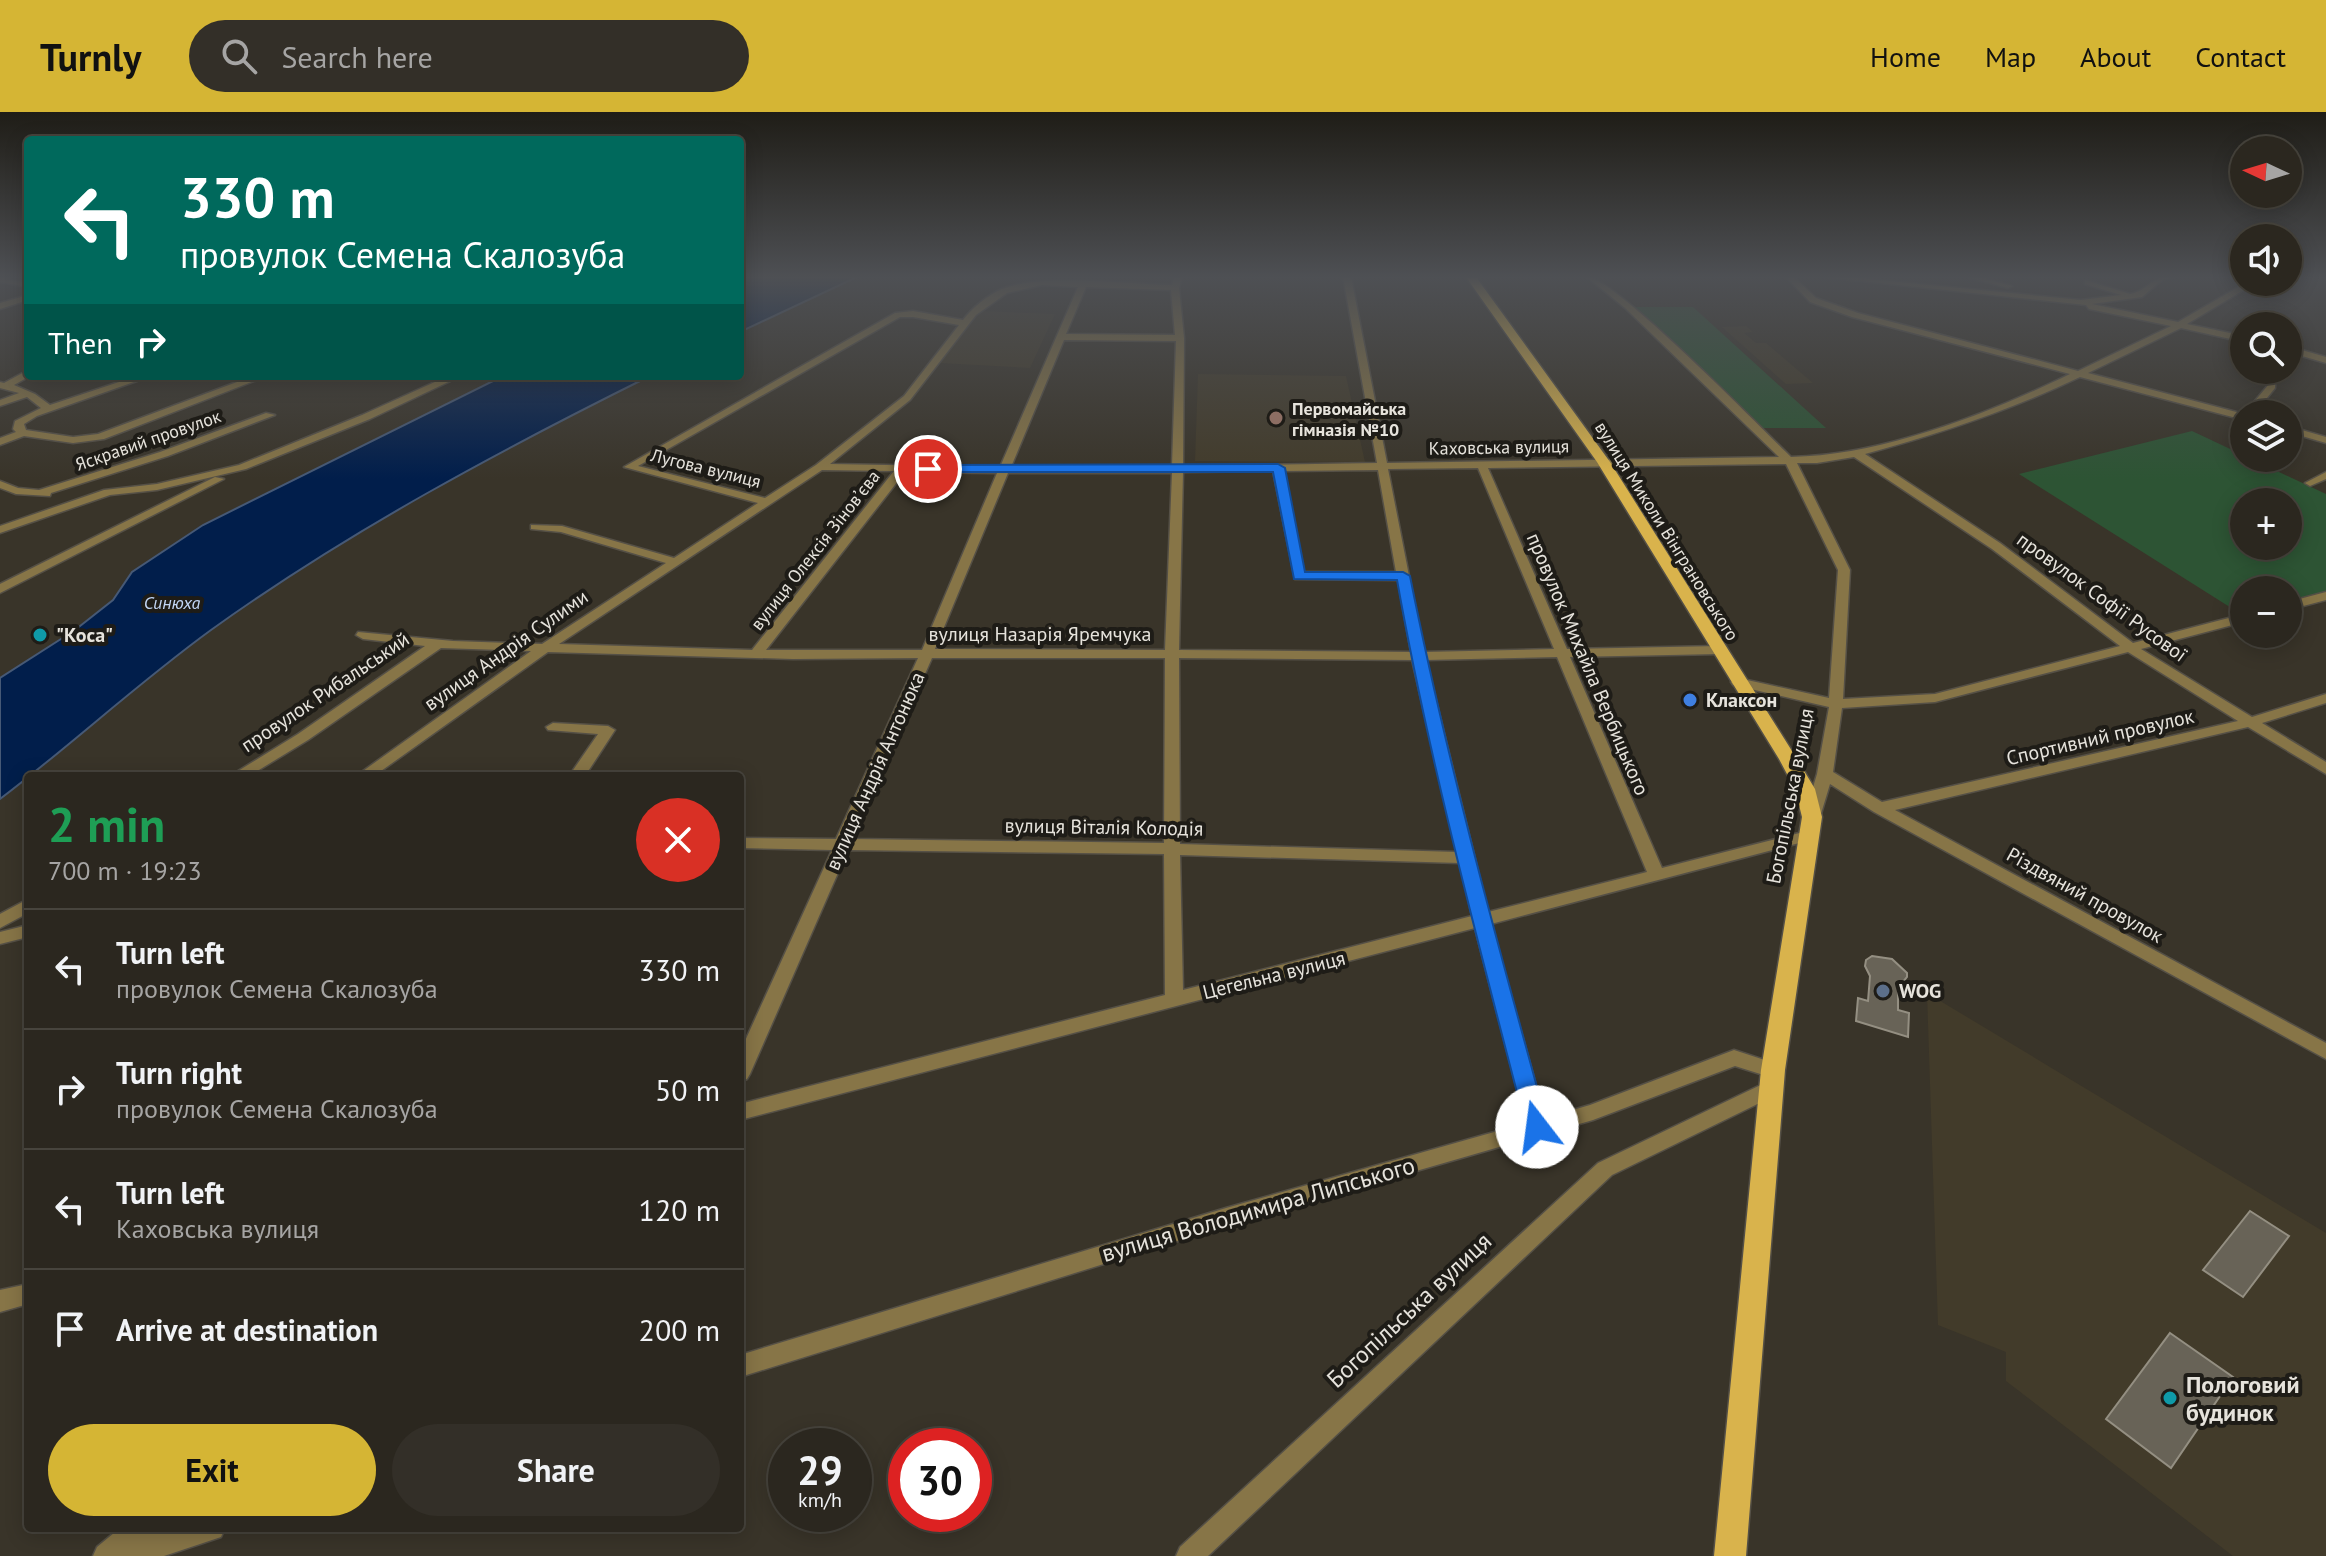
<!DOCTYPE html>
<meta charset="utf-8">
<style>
:root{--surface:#2b271f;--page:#332f28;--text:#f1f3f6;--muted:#a6a5a4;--line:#47443d;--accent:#d5b534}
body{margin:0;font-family:"PT Sans",sans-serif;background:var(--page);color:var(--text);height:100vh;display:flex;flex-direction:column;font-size:30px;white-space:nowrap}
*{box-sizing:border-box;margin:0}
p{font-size:26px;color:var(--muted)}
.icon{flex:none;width:44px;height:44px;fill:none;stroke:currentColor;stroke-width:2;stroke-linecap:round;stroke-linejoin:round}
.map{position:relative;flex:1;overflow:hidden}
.side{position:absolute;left:24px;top:660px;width:720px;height:760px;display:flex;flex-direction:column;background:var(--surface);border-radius:8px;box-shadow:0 4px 20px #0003,0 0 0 2px var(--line)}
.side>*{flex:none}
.guide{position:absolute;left:24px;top:24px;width:720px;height:244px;border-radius:8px;box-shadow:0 4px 20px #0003,0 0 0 2px var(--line);background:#00695c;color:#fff;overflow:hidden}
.needle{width:52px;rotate:274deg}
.fabs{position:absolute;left:2230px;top:24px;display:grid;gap:16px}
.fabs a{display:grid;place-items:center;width:72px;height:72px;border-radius:50%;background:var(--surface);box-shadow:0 4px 20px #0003,0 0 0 2px var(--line);font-size:40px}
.speed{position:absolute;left:768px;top:1316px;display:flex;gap:16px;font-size:40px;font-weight:700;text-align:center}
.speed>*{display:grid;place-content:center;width:104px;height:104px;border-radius:50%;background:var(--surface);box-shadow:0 4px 20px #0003,0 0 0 2px var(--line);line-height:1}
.speed small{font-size:20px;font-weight:400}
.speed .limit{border:12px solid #d22;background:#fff;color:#111}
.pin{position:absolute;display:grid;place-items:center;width:68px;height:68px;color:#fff;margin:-34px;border:4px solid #fff;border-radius:50%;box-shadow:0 2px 8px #0007}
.me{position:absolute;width:88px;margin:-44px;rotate:345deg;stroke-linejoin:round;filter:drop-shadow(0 0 6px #0008)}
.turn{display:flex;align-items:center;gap:28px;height:168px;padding:0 24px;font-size:36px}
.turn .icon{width:104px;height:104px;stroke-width:2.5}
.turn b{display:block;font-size:56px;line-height:68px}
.then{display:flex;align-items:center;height:76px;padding:0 24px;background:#0003;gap:16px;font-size:30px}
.round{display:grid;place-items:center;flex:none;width:84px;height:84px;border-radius:42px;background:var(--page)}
.summary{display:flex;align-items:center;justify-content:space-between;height:136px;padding:0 24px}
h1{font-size:48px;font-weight:600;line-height:60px;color:#1e9e55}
.action{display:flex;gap:16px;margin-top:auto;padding:16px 24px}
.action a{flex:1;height:92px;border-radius:48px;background:var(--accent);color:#111;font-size:32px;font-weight:600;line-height:92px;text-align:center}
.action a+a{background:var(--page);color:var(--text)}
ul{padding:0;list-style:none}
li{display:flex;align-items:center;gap:24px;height:120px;padding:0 24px;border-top:2px solid var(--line)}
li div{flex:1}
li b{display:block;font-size:30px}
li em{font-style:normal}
header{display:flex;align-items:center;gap:48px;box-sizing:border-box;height:112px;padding:0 40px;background:var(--accent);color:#111}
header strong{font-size:38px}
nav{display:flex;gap:44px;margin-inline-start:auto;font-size:28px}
.search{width:560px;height:72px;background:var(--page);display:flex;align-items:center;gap:20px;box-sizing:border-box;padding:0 28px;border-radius:44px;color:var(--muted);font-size:30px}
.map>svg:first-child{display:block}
</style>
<header>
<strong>Turnly</strong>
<div class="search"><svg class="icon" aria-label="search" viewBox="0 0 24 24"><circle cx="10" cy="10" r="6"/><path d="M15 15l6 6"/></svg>Search here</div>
<nav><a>Home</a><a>Map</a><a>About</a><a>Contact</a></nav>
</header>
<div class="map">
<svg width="2326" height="1444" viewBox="0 0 2326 1444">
<rect width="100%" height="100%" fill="#393429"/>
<!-- built -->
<path fill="#423b2a" d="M981,199L1055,202L1030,256L940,251Z
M1746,214L1753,220L1744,221L1756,231H1766L1813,271L1786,272L1722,215Z
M1198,262L1346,264L1365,350L1195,349Z
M1927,881L2326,1121V1444H2233L2006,1269V1240L1938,1213Z"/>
<!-- green -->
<path fill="#2d5434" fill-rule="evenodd" d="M1630,195H1693L1826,316H1757Z
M2192,319L2326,382V484L2288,494V478H2244V504L2019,362ZM2244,390H2288V434H2244Z"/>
<!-- water -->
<path fill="#011e4b" stroke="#465976" stroke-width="2" d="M740,165H857L740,220Z
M503,264H650C499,339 349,419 211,518C138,571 70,634 0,687V566L75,518L113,488L132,460L203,413Z"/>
<!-- building -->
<path fill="#686357" stroke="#948f82" stroke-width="2" d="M1872,844L1892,847L1907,861V865L1898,876V898L1909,901L1908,925L1856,909L1858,886L1868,889L1870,864L1865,854L1866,848Z
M2250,1099L2289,1124L2243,1185L2203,1158Z
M2170,1221L2233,1265L2171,1356L2106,1307Z"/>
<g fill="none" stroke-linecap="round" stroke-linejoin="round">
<!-- street casing -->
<g stroke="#555046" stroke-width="3">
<path id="street" d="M1174,165H1182L1179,176L1184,226L1183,354L1377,351L1343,165H1351L1387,351L1779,345L1625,196L1587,165C1614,165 1762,317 1791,345C1881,344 1990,301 2070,262L1852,205L1810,190L1786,165H1794L1816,186L1858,201L2078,259L2171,214L2089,197L2086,193L1824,165H1848L2081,188L2121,183L2085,172V168L2130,182C2150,178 2148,165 2174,165L2162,168L2142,185L2092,192L2178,210L2247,170H2257L2187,212L2244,224V230L2181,216L2088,261L2244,302L2269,272H2275V276L2254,302H2244V308L2080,265C2011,298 1939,322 1865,342L2000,431L2133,531L2244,502V510L2141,537L2252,605L2326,582V591L2262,611L2326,650V662L2248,615L1895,698L2326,931V947L1874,700L1830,672L1820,705L1812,710L1806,709L1804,705L1817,662L1829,595L1733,573L1731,570L1738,566L1829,586L1838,458L1786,352L1488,356L1567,537L1719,534L1726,538L1719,542L1570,545L1662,756L1807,719L1815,724L1807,729L1491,812L1545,1006L1590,993L1734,938L1780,953L1783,958L1780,963L1773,966L1735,954L1593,1008L1226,1114L740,1265V1243L1226,1096L1526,1011L1475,816L740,1008V992L1165,883L1164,742L848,738L750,962L747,967L740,970V940L832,738L740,736V726L836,727L918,546L793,547L548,540L374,664H356L531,539L441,536L308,628L249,664H230L298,622L425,534L363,527L356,523L358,520L453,529L542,532L666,451L561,420L531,417V413L562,414L674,446L758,391L624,355L895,201L913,199L963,208C972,196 988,183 1002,177C1042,161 1127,172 1172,173ZM1042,173L1078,175L1000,355L830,352L910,288L976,203L1007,181ZM1086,175L1171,178L1175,223L1066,222ZM900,205H913L959,213L904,284L816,353L765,386L638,354ZM1064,228L1176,229L1172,354L1011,355ZM1854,345L1992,437L2120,534L1935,582L1843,587L1850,458L1797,351H1817ZM1478,356L1554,537L1424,540L1388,357ZM822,358L894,359L752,538L559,532ZM1378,358L1396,460H1304L1284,359ZM1273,359L1295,467L1398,468L1411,540L1179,538L1183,360ZM905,360L997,361L922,538H766ZM1008,361H1172L1165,538L935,537ZM2128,540L2238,609L1882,690L1833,660L1842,596L1935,590ZM1557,545L1647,760L1488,800L1426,548ZM932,546H1165L1164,731L852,727ZM1179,546L1412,548L1457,740L1180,732ZM1180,743L1460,751L1472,804L1183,878Z
M1967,165H1979L2012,174L2008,176Z
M0,166L28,171V175L0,170Z
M28,183V188L0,197V191Z
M2288,234L2326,245V251L2288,240Z
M28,258L30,264L14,273L35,282L50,293L137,264H151L37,304L24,312L26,318L73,325L98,322L253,264H267L104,327L73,331L24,324L0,333V326L16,320L13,317L15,309L41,296L27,285L0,294V288L19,281L0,276V270L4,271Z
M448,264H461L370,307L246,357L157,378L110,383L0,421V414L104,378L157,372L239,353L362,303Z
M266,301L275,303L168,344L51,381L50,384L16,382L0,376V369L18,376L39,378L160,340Z
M2288,314L2326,325V331L2288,320Z
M2326,360V367L2310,374L2305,371Z
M215,365L224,367L0,481V472Z
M2326,480V488L2288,498V490Z
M553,611L608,614L615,618L585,664H569L598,622L548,618L546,615Z
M28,787V801L0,816V802Z
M28,813V825L0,832V820Z
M1771,968L1778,970L1781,976L1778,982L1612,1063L1208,1444H1176L1180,1435L1598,1051Z
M28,1172V1192L0,1200V1178Z
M120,1416H153L151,1422L170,1416H225L221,1425L164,1444H93L97,1435Z"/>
</g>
<!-- primary casing -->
<g stroke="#555046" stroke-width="3">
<path id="primary" d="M1466,165H1476L1610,350L1797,647L1815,677L1822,705L1785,958L1746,1444H1714L1761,958L1802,705L1795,677L1779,647L1597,350Z"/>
</g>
<!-- street -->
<use href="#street" fill="#877547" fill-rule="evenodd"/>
<!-- primary -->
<use href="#primary" fill="#d9b34c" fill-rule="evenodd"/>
</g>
<!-- sky -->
<linearGradient id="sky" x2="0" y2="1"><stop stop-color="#1f1d17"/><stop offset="0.45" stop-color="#4e5054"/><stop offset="1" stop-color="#4e5054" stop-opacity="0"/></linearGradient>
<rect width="2326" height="367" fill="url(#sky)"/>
<!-- route -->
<path fill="#1a73e8" stroke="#114b97" stroke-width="2" d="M1278,352L1285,356L1305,460H1403L1410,464C1447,650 1498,833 1548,1015L1545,1022L1537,1025L1529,1022L1526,1015C1479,834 1430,653 1397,468L1294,467L1273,360H928L922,357L928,353Z"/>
<!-- markers -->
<circle fill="#8d6e63" stroke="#1e1c17" stroke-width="3" cx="1276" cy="306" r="8"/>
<g fill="#0f9aa8" stroke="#1e1c17" stroke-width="3">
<circle cx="40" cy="523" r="8"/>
<circle cx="2170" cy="1286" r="8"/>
</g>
<circle fill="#3f7fe0" stroke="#1e1c17" stroke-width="3" cx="1690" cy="588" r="8"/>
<circle fill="#5c6f8a" stroke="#1e1c17" stroke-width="3" cx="1883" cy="879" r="8"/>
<g text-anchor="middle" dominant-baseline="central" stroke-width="8" stroke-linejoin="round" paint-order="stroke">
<!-- far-poi labels -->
<g font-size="18" font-weight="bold" fill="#e6e3dc" stroke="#1e1c17" text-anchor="start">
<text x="1292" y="296">Первомайська<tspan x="1292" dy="21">гімназія №10</tspan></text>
</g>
<!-- far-street labels -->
<g font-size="18" fill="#e6e3dc" stroke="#1e1c17">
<text transform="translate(148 328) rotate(-19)">Яскравий провулок</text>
<text transform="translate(1499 335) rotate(-1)">Каховська вулиця</text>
<text transform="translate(706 356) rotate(14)">Лугова вулиця</text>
<text transform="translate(1667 419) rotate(58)">вулиця Миколи Вінграновського</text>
<text transform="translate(815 438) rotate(-52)">вулиця Олексія Зіновʼєва</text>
</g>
<!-- far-water labels -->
<g font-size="18" font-style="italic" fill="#c2d6f5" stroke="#1e1c17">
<text x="172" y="490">Синюха</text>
</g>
<!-- street labels -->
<g font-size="20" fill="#e6e3dc" stroke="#1e1c17">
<text transform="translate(2102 485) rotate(36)">провулок Софії Русової</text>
<text x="1040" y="522">вулиця Назарія Яремчука</text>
<text transform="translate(506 538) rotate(-35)">вулиця Андрія Сулими</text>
<text transform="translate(1588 552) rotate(67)">провулок Михайла Вербицького</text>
<text transform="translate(325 580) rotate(-34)">провулок Рибальський</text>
<text transform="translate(2100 625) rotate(-13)">Спортивний провулок</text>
<text transform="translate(875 659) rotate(-66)">вулиця Андрія Антонюка</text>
<text transform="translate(1790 684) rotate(-79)">Богопільська вулиця</text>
<text transform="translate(1104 715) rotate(1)">вулиця Віталія Колодія</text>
<text transform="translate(2085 783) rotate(29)">Різдвяний провулок</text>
<text transform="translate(1274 863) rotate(-14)">Цегельна вулиця</text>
</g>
<!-- poi labels -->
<g font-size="20" font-weight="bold" fill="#e6e3dc" stroke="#1e1c17" text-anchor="start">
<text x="56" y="523">"Коса"</text>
<text x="1706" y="588">Клаксон</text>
<text x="1899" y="879">WOG</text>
</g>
<!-- near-street labels -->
<g font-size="24" fill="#e6e3dc" stroke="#1e1c17">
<text transform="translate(1258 1097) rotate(-16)">вулиця Володимира Липського</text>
<text transform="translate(1409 1198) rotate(-43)">Богопільська вулиця</text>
</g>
<!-- near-poi labels -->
<g font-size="24" font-weight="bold" fill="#e6e3dc" stroke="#1e1c17" text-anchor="start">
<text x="2186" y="1272">Пологовий<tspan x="2186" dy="28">будинок</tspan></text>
</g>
</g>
</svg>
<div class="fabs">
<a><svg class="needle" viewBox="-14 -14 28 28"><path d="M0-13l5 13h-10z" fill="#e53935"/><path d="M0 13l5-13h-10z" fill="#a6a5a4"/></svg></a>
<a><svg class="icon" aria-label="sound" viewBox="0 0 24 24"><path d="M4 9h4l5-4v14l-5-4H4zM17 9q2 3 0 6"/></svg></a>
<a><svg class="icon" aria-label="search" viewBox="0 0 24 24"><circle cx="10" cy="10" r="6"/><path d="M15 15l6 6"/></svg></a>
<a><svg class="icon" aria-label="layers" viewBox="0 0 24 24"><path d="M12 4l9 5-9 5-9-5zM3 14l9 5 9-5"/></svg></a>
<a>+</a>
<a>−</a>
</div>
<div class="speed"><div>29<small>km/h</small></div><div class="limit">30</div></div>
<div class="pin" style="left:928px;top:357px;background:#d93025"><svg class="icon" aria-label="arrive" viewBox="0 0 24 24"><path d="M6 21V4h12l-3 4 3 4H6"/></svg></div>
<svg class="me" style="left:1537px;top:1015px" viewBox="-20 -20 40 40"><circle r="19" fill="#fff"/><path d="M0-13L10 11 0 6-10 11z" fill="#1a73e8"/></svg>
<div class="guide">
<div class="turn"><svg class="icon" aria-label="left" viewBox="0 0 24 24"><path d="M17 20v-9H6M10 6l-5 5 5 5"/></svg><div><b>330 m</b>провулок Семена Скалозуба</div></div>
<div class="then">Then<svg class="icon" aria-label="right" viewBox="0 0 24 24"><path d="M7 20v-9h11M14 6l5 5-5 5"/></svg></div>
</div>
<section class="side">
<div class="summary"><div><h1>2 min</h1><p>700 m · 19:23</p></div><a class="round" style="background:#d93025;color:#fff"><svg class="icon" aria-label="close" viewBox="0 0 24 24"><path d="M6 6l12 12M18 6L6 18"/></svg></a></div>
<ul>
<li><svg class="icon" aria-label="left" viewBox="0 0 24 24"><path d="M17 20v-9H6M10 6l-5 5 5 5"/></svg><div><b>Turn left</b><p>провулок Семена Скалозуба</p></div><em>330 m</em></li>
<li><svg class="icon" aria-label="right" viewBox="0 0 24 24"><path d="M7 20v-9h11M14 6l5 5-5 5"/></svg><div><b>Turn right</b><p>провулок Семена Скалозуба</p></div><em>50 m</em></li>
<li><svg class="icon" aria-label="left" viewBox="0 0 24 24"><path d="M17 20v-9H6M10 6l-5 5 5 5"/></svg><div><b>Turn left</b><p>Каховська вулиця</p></div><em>120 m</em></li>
<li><svg class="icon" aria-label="arrive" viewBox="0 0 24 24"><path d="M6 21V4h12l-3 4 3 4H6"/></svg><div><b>Arrive at destination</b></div><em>200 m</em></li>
</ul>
<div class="action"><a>Exit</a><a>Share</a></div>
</section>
</div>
